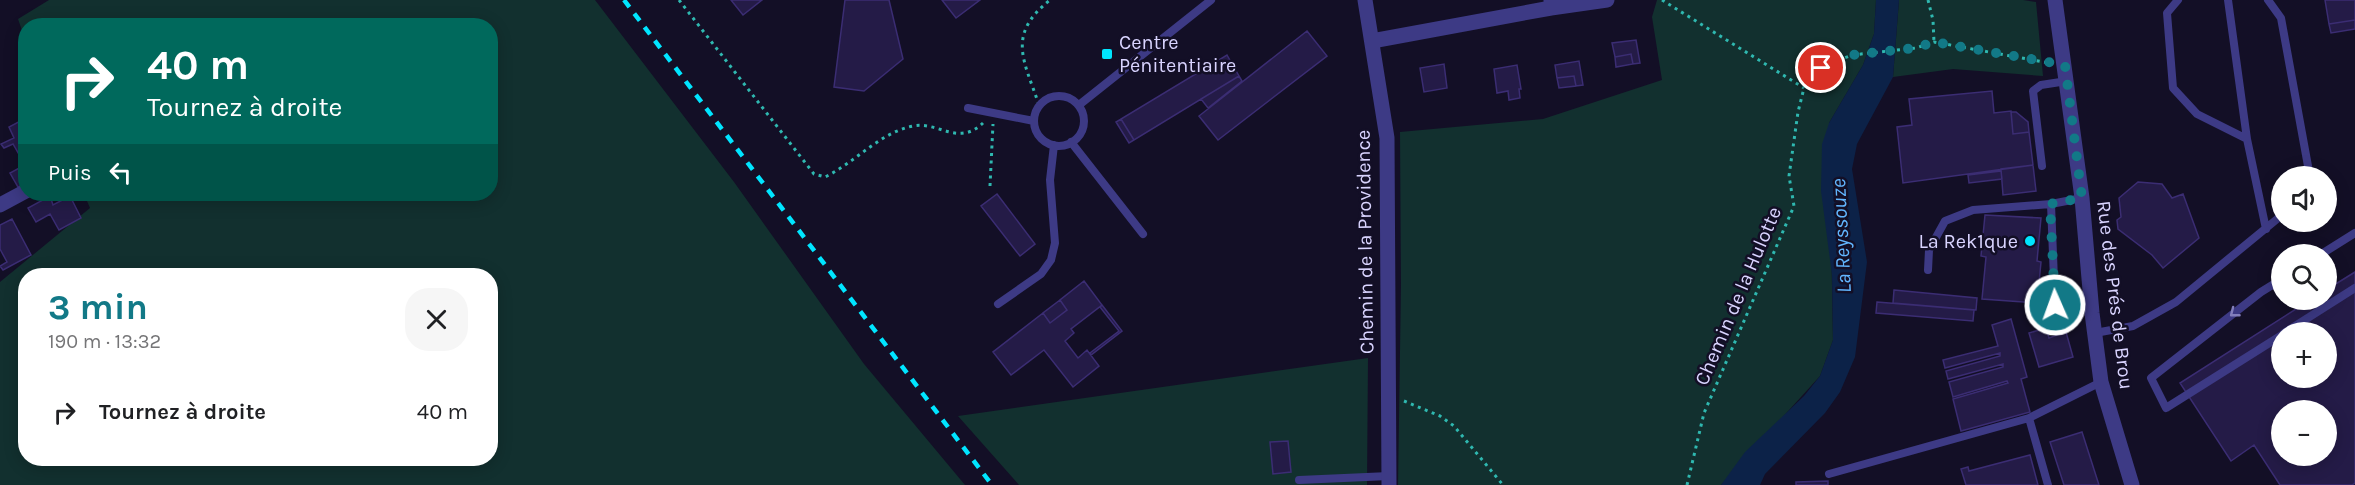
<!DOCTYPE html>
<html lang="fr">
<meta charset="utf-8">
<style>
:root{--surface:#fff;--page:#f6f6f6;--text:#202124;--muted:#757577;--accent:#127987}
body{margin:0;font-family:Karla,sans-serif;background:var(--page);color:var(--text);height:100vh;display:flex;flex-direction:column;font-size:22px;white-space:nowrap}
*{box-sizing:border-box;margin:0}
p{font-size:20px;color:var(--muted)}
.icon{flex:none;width:33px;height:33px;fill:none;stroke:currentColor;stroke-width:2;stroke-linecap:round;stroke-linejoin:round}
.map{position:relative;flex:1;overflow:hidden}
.drawer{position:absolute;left:18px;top:268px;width:480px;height:198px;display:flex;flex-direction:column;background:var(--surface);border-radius:24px;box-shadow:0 3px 15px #0003}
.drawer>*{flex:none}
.top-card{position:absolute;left:18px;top:18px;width:480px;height:183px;border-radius:24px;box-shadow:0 3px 15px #0003;background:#00695c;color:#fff;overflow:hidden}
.controls{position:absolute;left:2271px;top:166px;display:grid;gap:12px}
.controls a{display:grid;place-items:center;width:66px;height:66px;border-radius:50%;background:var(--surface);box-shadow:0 3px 15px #0003;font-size:30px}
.pin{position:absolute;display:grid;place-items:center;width:51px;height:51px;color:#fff;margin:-26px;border:3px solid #fff;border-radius:50%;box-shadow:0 2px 6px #0007}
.me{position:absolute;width:66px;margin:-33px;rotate:358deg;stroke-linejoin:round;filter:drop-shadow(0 0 4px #0008)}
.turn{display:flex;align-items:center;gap:21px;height:126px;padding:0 30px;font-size:27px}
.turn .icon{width:78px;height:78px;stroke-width:2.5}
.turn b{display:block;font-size:42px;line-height:51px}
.then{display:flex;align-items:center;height:57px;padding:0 30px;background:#0003;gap:12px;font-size:22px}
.round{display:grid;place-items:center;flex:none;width:63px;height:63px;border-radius:24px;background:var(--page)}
.head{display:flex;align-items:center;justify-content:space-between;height:102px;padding:0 30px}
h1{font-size:36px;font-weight:700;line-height:45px;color:var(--accent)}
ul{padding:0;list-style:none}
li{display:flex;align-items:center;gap:18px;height:84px;padding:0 30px}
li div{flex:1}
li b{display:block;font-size:22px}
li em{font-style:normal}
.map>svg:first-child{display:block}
</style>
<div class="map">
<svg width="2355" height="485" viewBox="0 0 2355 485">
<rect width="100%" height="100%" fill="#130f26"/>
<!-- green -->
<path fill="#12302f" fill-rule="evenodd" d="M49,0H595L734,182L864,364L965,485H0V282L90,208L84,194H490V26H26L25,39L18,19ZM26,276H490V459H26Z
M1657,0H1876L1874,34L1863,65L1829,123L1833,340L1820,376L1721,485H1398L1401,285L1400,132L1543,119L1662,80L1652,17Z
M1899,0H2023L2036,2L2043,76L1953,69L1893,77Z
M1368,358L1367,485H1019L958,416Z"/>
<!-- water -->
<path fill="#0c2248" d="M1876,0H1899L1893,77L1857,144L1852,169L1867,262L1855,357L1840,392L1825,413L1765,474L1760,485H1721L1745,452L1804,396L1820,376L1833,340L1832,275L1821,191L1822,144L1829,123L1863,65L1874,34Z"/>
<!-- building -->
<path fill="#241b47" stroke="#3b2d73" stroke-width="1.5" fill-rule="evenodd" d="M731,0H762L743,15Z
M845,0H889L903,59L864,91L834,87Z
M942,0H980L956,18Z
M2325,0H2355V20L2329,24Z
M2355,20V29L2331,33L2329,24Z
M1307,31L1327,56L1218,140L1199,116Z
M1636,40L1640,63L1633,64L1631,54L1615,57L1612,43Z
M1631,54L1633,64L1616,67L1615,57Z
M1227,55L1239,76L1134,140L1121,119Z
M1579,61L1583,85L1576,86L1574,76L1557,78L1555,65Z
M1444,64L1447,88L1424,92L1420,68Z
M1517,65L1521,89H1519L1520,98L1509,100L1508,91L1497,93L1494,69Z
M1239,76L1242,81L1208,108L1201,99Z
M1574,76L1576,86L1559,88L1557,78Z
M1992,91L1994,113L2011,111L2013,134L2029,132L2033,165L1903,183L1897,127L1912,125L1909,99Z
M2011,112H2016L2028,122L2029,132L2013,134Z
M26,118V184L18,187L10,173L25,165L13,144L4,148L1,144L14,138L9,127Z
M1121,119L1134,140L1129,143L1116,122Z
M2033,165L2036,191L2003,195L2001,169Z
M2001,171L2002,179L1969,183L1968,175Z
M2138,182L2162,184L2172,198L2183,194L2199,238L2163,268L2152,255L2118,229L2117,220L2121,217L2119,198Z
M997,194L1035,244L1020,256L981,206Z
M50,196L53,205L70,196L81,218L59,230L50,214L36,222L28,208Z
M1985,215L2041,218L2037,261L2041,262L2037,303L1982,299L1986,257L1981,256Z
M12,219L31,255L3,270L0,266L7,262L0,249V225Z
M2355,272V483L2352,485H2280L2254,445L2231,461L2180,383L2310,300H2326V290ZM2282,333H2326V378H2282ZM2282,411H2326V456H2282Z
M1084,281L1102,305L1071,329L1074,333L1065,341L1078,358L1087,350L1099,366L1073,387L1044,350L1011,375L993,352L1043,313L1050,323L1067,310L1060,300Z
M1894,290L1977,298L1976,310L1893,303Z
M1060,300L1067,310L1050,323L1043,313Z
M1877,302L1974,310L1973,321L1876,313Z
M1102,305L1122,331L1091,355L1090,353L1119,331L1100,307Z
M2011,319L2027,377L2021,379L2030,412L1961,431L1953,399L2008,383L2007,381L1953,397L1949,382L2003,367V364L1948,379L1946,371L2000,356V353L1945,368L1943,360L1998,346L1992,325Z
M2046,328L2049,338L2066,332L2073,357L2039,367L2029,333Z
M2082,432L2099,485H2064L2050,442Z
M1288,441L1291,472L1273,474L1270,442Z
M2030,455L2038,485H1966L1961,469L1968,467L1969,471Z
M1828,481V485H1796V482Z"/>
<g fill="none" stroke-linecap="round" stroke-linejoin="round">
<!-- path -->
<path stroke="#2fb8b0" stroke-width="3" stroke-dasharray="3 4.5" stroke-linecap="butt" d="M679,0L814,174L825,177C856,162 879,133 913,126C938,121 958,147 983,123
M1662,0L1804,88
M1928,0L1933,20L1934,42
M1039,105C1024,60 1006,35 1050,0
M990,186L993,124
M1404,401L1440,416L1454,426L1503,485
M1687,485L1704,413L1794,206L1789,176L1798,112L1804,88L1821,67L1852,55L1916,48L1934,42L2049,63"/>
<!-- lane -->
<path stroke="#3d3a85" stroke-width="8" d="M2178,0L2167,13L2173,88L2197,114L2247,139L2266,229
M2228,0L2247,139
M2268,0L2281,18L2310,177
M1034 121a25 25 0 1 1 50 0a25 25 0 1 1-50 0Z
M1079,105L1211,0
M968,108L1034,121
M1071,142L1143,234
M2042,166L2033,91L2041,85L2067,81
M2320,255L2355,233
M1928,270L1929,250L1945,221L1973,210L2051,204
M2282,279L2261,292L2151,378L2166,408L2282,335
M998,304L1041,274L1051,260L1055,243L1050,180L1054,145
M2055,305L2051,204L2082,198
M2095,333L2133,326L2176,302L2282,215
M2284,333L2355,288
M1829,474L2029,418
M1299,480L1389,476
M2048,485L2029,418L2101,382"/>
<!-- street -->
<path stroke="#3d3a85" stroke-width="15" d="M1365,0L1387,138L1389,485
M2055,0L2082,198L2092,313L2101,382L2132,485
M1551,8L1607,0
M1372,41L1551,8V0
M0,205L26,191"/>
<!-- rail -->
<path stroke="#00e5ff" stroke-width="4.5" stroke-dasharray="9 8" stroke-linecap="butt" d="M624,0L992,485"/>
</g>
<!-- one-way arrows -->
<defs><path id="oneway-chevron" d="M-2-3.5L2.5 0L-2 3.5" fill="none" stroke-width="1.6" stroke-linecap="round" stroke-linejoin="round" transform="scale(1.5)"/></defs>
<use stroke="#837fbc" href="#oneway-chevron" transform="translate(2234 313) rotate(142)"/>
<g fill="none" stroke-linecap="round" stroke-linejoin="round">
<!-- route -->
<path stroke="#127987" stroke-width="10" stroke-dasharray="0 18" d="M1821,68L1852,55L1916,48L1934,42L2065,65L2082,198L2050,204L2055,305"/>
</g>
<!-- markers -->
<g fill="#00e5ff" stroke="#130f26" stroke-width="2">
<rect x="1101" y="48" width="12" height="12" rx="3"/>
<circle cx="2030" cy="241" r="6"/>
</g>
<g text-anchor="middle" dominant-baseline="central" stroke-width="5" stroke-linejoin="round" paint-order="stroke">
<!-- poi labels -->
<g font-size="20" fill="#d9d4ff" stroke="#130f26" text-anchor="start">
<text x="1119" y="42">Centre<tspan x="1119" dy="23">Pénitentiaire</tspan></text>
<text x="2018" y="241" text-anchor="end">La Rek1que</text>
</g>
<!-- street labels -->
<g font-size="20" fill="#d9d4ff" stroke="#130f26">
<text transform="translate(1365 242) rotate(-91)">Chemin de la Providence</text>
<text transform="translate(2115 295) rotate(83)">Rue des Prés de Brou</text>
<text transform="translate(1738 296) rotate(-67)">Chemin de la Hulotte</text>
</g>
<!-- water labels -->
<g font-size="21" font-style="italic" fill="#62b6ff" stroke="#130f26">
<text transform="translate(1841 236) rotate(-93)">La Reyssouze</text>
</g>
</g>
</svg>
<div class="controls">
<a><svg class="icon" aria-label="sound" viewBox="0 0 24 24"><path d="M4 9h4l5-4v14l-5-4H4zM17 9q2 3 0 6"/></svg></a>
<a><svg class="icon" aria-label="search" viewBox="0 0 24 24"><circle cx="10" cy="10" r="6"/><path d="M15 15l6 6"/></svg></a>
<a>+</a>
<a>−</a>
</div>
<div class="pin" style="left:1821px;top:68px;background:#d93025"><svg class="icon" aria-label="arrive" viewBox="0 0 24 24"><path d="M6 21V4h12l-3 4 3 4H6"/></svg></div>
<svg class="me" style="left:2055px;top:305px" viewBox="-20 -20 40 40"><circle r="17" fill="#127987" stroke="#fff" stroke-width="3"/><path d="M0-11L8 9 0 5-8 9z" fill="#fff"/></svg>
<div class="top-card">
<div class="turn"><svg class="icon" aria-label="right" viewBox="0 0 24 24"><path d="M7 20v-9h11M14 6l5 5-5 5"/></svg><div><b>40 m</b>Tournez à droite</div></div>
<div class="then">Puis<svg class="icon" aria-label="left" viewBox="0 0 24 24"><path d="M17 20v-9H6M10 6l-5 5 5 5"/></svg></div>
</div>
<section class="drawer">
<div class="head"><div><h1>3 min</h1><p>190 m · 13:32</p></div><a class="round"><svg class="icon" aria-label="close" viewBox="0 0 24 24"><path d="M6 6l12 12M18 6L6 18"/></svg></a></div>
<ul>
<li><svg class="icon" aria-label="right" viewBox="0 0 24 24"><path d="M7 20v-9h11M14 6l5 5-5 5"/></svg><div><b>Tournez à droite</b></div><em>40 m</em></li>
</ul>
</section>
</div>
